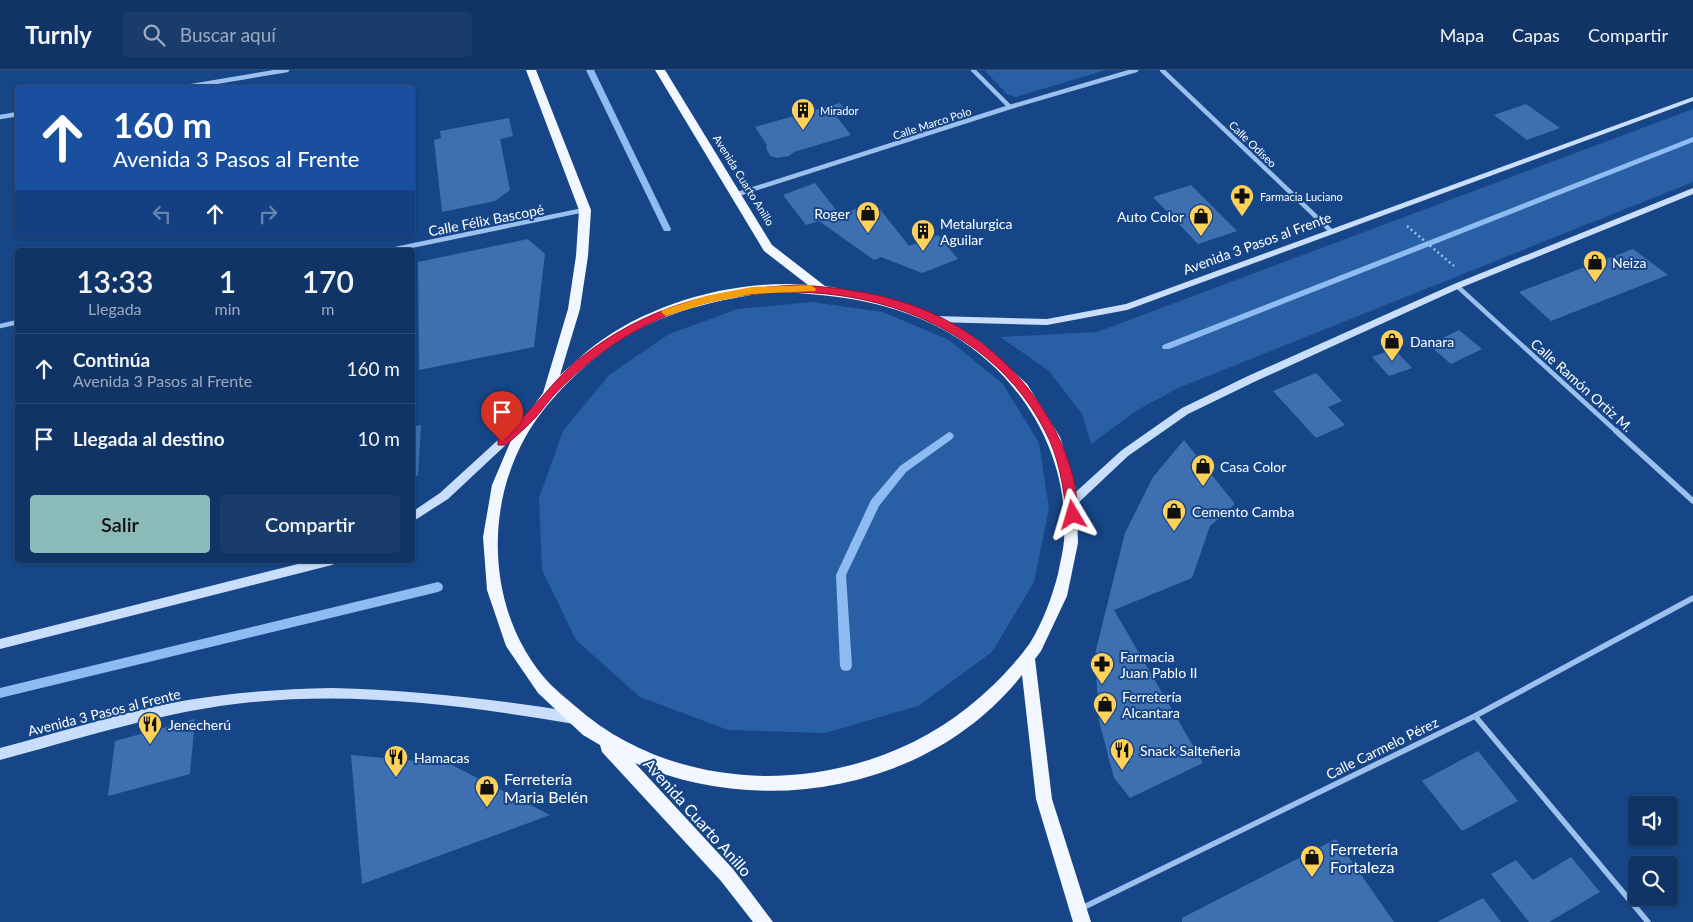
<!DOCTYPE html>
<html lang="es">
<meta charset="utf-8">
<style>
:root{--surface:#103465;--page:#193c6b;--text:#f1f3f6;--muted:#9caabf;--line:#304f79;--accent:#8bbbb9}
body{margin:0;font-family:Lato,sans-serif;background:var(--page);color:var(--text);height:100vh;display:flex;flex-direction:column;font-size:19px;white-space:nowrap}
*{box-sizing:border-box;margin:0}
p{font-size:16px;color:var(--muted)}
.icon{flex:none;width:28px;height:28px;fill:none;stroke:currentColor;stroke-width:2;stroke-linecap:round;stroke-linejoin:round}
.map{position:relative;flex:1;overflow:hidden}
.panel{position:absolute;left:15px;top:178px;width:400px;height:315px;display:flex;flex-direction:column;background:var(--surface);border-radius:5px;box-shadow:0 1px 4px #0004,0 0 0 1px var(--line)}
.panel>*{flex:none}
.top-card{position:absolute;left:15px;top:15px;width:400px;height:152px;border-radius:5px;box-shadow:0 1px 4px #0004,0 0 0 1px var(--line);background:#1a4fa0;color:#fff;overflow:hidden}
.fabs{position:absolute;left:1628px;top:726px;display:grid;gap:10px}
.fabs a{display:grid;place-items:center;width:50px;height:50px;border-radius:5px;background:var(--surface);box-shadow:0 1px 4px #0004,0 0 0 1px var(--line);font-size:25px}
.pin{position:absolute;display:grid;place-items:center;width:42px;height:42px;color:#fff;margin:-51px -21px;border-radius:50% 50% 50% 0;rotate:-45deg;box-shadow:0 0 5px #0007}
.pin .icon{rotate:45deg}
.me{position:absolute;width:55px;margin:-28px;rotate:353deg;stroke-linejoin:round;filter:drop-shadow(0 0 4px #0008)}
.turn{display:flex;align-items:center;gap:18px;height:105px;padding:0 15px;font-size:22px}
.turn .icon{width:65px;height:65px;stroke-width:2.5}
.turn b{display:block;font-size:35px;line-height:42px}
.lanes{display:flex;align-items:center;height:48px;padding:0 15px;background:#0003;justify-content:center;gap:25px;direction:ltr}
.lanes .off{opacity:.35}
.eta{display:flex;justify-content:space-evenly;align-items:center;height:85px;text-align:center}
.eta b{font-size:30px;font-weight:600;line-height:35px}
.primary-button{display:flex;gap:10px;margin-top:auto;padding:10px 15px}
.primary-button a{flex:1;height:58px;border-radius:5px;background:var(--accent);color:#111;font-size:20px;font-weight:600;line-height:58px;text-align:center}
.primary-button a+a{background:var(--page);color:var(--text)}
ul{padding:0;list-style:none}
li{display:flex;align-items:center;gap:15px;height:70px;padding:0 15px;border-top:1px solid var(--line)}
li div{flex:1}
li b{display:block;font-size:19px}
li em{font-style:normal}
header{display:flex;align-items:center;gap:30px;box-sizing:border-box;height:70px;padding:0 25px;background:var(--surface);border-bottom:1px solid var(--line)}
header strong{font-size:24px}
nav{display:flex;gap:28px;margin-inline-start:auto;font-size:18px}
.search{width:350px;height:45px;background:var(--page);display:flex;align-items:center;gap:12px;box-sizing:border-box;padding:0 18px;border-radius:5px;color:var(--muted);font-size:19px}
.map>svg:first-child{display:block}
</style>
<header>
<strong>Turnly</strong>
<div class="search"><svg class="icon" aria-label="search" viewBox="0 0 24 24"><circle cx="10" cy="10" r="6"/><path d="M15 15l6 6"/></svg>Buscar aquí</div>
<nav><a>Mapa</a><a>Capas</a><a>Compartir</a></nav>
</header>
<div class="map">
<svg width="1693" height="852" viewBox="0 0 1693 852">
<rect width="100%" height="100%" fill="#164687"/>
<!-- green -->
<path fill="#285fa5" d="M984,0H1106L1016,27L1007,24Z
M1693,39V112L1178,318L1136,341L1091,374L1082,344L1049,301L1000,267L1097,262Z
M811,232L883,242L949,270L1003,314L1039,373L1049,438L1034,512L992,582L918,636L825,663L728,660L640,627L576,570L542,500L539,428L563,361L609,305L669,264L738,239Z"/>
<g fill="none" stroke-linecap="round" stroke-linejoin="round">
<!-- stream -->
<path fill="#8ebbf1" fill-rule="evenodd" d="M586,0H594L671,159L670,161H664L663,159Z
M1693,67V72L1169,279H1163L1162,277L1163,275Z
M949,362L952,363L954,366L952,369L906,402L879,436L846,505L852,596L850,600L846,601L842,600L840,596L836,505L871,430L900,396Z
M438,512L442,514L443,517L442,520L438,522L0,628V618Z"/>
</g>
<!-- building -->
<path fill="#3e70b1" d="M840,33L847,43L836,46L851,65L794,82L789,86L777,88L770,86L766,78L767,75L755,57Z
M1526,34L1560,58L1527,70L1494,45Z
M509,48L513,66L500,69L510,120L495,131L442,142L434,70L441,68L440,61Z
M815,113L839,144L875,133L909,176L938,165L958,189L922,203L881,187L874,190L819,151L806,155L783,125Z
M1191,115L1237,161L1198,174L1153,127Z
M528,169L545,184L534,277L419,300L418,192Z
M1633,179L1668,205L1551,251L1519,222Z
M1459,260L1482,279L1451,294L1429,275Z
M1394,279L1412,298L1389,306L1372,287Z
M1316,303L1342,331L1328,337L1345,355L1316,368L1273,321Z
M421,355L418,405L412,408V357Z
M1184,370L1235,434L1210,456L1192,508L1114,540L1203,693L1130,728L1114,708L1099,651L1095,584L1125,463L1153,407Z
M195,649L190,704L108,726L115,671Z
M1478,681L1518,731L1462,761L1422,711Z
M351,685L450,694L550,745L362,814Z
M1336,769L1394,852H1182V848Z
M1571,787L1600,822L1549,852H1529L1491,804L1516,790L1533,810Z
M1483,828L1501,852H1437Z"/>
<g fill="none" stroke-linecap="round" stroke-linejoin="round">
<!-- path -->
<path stroke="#9cc0ee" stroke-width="2.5" stroke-dasharray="2 3" stroke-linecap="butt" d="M1407,156L1454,196"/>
<!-- minor-far1 -->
<path stroke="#9cc0ee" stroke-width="4.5" d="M973,0L1010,37
M1162,0L1331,161
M180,18L287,0
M0,47L18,44
M735,125L1010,37L1136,0
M391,180L584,140
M1457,216L1617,362
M0,256L18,252"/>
<!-- minor -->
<path stroke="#9cc0ee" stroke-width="5.5" d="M1616,361L1693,431
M1475,646L1648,852
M1080,839L1475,646L1693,528"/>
<!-- secondary -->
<path fill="#c9defa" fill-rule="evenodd" d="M1693,27V31L1127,240L1047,255L934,252L930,249L934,246L1047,249L1126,234Z
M1693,118V124L1460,218L1254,312L1188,344L1128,386L1076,435H1068L1067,432L1068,429L1122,380L1182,338L1248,306L1454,214Z
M525,347L530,351L528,354L448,429L412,452V442L440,423L522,348Z
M314,490H337L336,493L332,495L0,579V569Z
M332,618C414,620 493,629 574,642L578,644L580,648L578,652L574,654C462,635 349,620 235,634C155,644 78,669 0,690V678C62,662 124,641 188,630C236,622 283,619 332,618Z"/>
<!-- trunk -->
<path fill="#f1f6ff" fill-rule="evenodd" d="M526,0H536L591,140L588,186L580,239L560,305C572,295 583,284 595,275C652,232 737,209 808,215L764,181L655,0H665L772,175L825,216L881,226L910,235L958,257L981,272L1027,314L1060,367L1076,419L1078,473L1067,526L1041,581L1035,589L1052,729L1091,852H1073L1036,729L1022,605C932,719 765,750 635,693L733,799L773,852H753L721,811L602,682L600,675L583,665L538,623L506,576L487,520L483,467L492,415L515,361L543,323L568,239L576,186L579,140ZM775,222C836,224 897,232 951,264C1023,307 1070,386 1064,471C1063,482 1060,493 1058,504C1052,527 1043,552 1030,573C1012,598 991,619 967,638C910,683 838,706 766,706C696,705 628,683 575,636C567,629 558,622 550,614C489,549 482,443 526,366C545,333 574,304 604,281C653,244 715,229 775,222Z"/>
</g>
<!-- route -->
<path fill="#e11d48" stroke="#92132f" d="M798,215C832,217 866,221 899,231C982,255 1051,324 1073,407C1076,419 1077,432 1079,445L1077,448H1069L1067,445C1063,416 1059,387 1045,361C977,227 796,193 666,246C623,264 584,293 553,326C547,333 542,340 536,347C527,357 516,366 506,375H498V369C508,361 517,352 526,344C544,326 559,305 579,289C646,236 715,219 798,215Z"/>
<!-- slow -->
<path fill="#f59e0b" d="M811,215L816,219L815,221L752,224L707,233L666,246L661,242L663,240L706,226L752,217Z"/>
<!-- icons -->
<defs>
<g id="building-pin" transform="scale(1.25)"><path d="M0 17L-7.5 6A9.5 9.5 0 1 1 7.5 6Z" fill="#ffd159" stroke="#164687"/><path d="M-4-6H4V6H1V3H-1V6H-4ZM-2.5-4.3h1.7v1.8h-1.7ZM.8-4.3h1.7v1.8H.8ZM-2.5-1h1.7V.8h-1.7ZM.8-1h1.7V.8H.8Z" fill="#111"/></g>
<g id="pharmacy-pin" transform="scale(1.25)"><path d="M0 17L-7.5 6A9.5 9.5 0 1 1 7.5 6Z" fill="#ffd159" stroke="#164687"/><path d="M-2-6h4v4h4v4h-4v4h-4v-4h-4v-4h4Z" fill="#111"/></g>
<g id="shop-pin" transform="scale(1.25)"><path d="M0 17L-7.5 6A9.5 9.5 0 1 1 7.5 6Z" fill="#ffd159" stroke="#164687"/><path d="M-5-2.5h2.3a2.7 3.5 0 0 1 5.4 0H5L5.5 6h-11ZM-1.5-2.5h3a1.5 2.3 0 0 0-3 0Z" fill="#111"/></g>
<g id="restaurant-pin" transform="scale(1.25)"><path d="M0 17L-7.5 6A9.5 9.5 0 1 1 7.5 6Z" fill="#ffd159" stroke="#164687"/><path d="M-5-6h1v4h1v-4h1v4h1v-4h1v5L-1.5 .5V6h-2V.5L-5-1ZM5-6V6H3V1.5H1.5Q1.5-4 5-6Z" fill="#111"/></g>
</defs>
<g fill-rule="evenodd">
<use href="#building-pin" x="803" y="40"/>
<use href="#pharmacy-pin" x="1242" y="126"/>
<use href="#shop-pin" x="868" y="143"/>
<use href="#shop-pin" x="1201" y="146"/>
<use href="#building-pin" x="923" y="161"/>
<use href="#shop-pin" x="1595" y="192"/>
<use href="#shop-pin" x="1392" y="271"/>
<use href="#shop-pin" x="1203" y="396"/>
<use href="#shop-pin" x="1174" y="441"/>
<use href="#pharmacy-pin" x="1102" y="594"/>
<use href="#shop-pin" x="1105" y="634"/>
<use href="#restaurant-pin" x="150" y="654"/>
<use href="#restaurant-pin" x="1122" y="680"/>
<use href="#restaurant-pin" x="396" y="687"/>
<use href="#shop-pin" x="487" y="717"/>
<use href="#shop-pin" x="1312" y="787"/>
</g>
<g text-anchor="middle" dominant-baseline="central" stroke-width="4" stroke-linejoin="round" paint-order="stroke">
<!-- far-poi labels -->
<g font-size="11" fill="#fff" stroke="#164687" text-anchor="start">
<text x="820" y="40">Mirador</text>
<text x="1260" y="126">Farmacia Luciano</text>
</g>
<!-- far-street labels -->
<g font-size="11" fill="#fff" stroke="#164687">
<text transform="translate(932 53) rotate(-18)">Calle Marco Polo</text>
<text transform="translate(1253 74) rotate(44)">Calle Odiseo</text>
<text transform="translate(744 110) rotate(58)">Avenida Cuarto Anillo</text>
</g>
<!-- poi labels -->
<g font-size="14" fill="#fff" stroke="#164687" text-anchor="start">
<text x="850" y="143" text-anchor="end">Roger</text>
<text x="1184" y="146" text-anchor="end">Auto Color</text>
<text x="940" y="153">Metalurgica<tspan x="940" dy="16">Aguilar</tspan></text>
<text x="1612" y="192">Neiza</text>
<text x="1410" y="271">Danara</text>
<text x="1220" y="396">Casa Color</text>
<text x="1192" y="441">Cemento Camba</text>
<text x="1120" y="586">Farmacia<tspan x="1120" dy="16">Juan Pablo II</tspan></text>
<text x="1122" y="626">Ferretería<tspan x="1122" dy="16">Alcantara</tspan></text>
<text x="168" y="654">Jenecherú</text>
<text x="1140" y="680">Snack Salteñeria</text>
<text x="414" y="687">Hamacas</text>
</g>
<!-- street labels -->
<g font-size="14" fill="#fff" stroke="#164687">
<text transform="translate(486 150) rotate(-11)">Calle Félix Bascopé</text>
<text transform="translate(1257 173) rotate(-20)">Avenida 3 Pasos al Frente</text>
<text transform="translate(1582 315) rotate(42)">Calle Ramón Ortiz M.</text>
<text transform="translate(104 642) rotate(-14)">Avenida 3 Pasos al Frente</text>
<text transform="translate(1382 678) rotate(-26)">Calle Carmelo Pérez</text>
</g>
<!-- near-poi labels -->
<g font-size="16" fill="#fff" stroke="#164687" text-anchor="start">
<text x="504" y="708">Ferretería<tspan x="504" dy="18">Maria Belén</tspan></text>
<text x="1330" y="778">Ferretería<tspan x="1330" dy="18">Fortaleza</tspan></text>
</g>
<!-- near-street labels -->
<g font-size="16" fill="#fff" stroke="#164687">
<text transform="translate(698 747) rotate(48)">Avenida Cuarto Anillo</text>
</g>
</g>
</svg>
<div class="fabs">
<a><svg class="icon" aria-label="sound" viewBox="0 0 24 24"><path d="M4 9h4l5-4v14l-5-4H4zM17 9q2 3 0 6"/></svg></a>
<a><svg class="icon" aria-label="search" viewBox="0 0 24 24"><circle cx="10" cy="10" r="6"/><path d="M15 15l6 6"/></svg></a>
</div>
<div class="pin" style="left:502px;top:372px;background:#d93025"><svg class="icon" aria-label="arrive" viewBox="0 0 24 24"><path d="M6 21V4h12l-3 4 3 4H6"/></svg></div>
<svg class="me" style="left:1073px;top:445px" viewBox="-20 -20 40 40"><path d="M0-17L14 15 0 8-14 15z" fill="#e11d48" stroke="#fff" stroke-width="4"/></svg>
<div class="top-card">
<div class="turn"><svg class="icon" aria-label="ahead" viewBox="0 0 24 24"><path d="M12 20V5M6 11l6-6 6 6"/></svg><div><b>160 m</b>Avenida 3 Pasos al Frente</div></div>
<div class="lanes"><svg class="icon off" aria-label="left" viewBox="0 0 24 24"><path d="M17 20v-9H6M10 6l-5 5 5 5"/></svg><svg class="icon" aria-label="ahead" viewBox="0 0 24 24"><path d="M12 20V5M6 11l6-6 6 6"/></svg><svg class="icon off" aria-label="right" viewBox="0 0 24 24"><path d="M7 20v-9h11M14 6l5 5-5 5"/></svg></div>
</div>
<section class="panel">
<div class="eta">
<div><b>13:33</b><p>Llegada</p></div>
<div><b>1</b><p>min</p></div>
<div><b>170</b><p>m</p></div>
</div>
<ul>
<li><svg class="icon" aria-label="ahead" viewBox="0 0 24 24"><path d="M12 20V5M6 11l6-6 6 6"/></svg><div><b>Continúa</b><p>Avenida 3 Pasos al Frente</p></div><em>160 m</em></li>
<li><svg class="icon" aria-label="arrive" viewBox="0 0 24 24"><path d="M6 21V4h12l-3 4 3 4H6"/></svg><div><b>Llegada al destino</b></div><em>10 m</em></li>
</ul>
<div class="primary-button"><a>Salir</a><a>Compartir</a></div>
</section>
</div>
